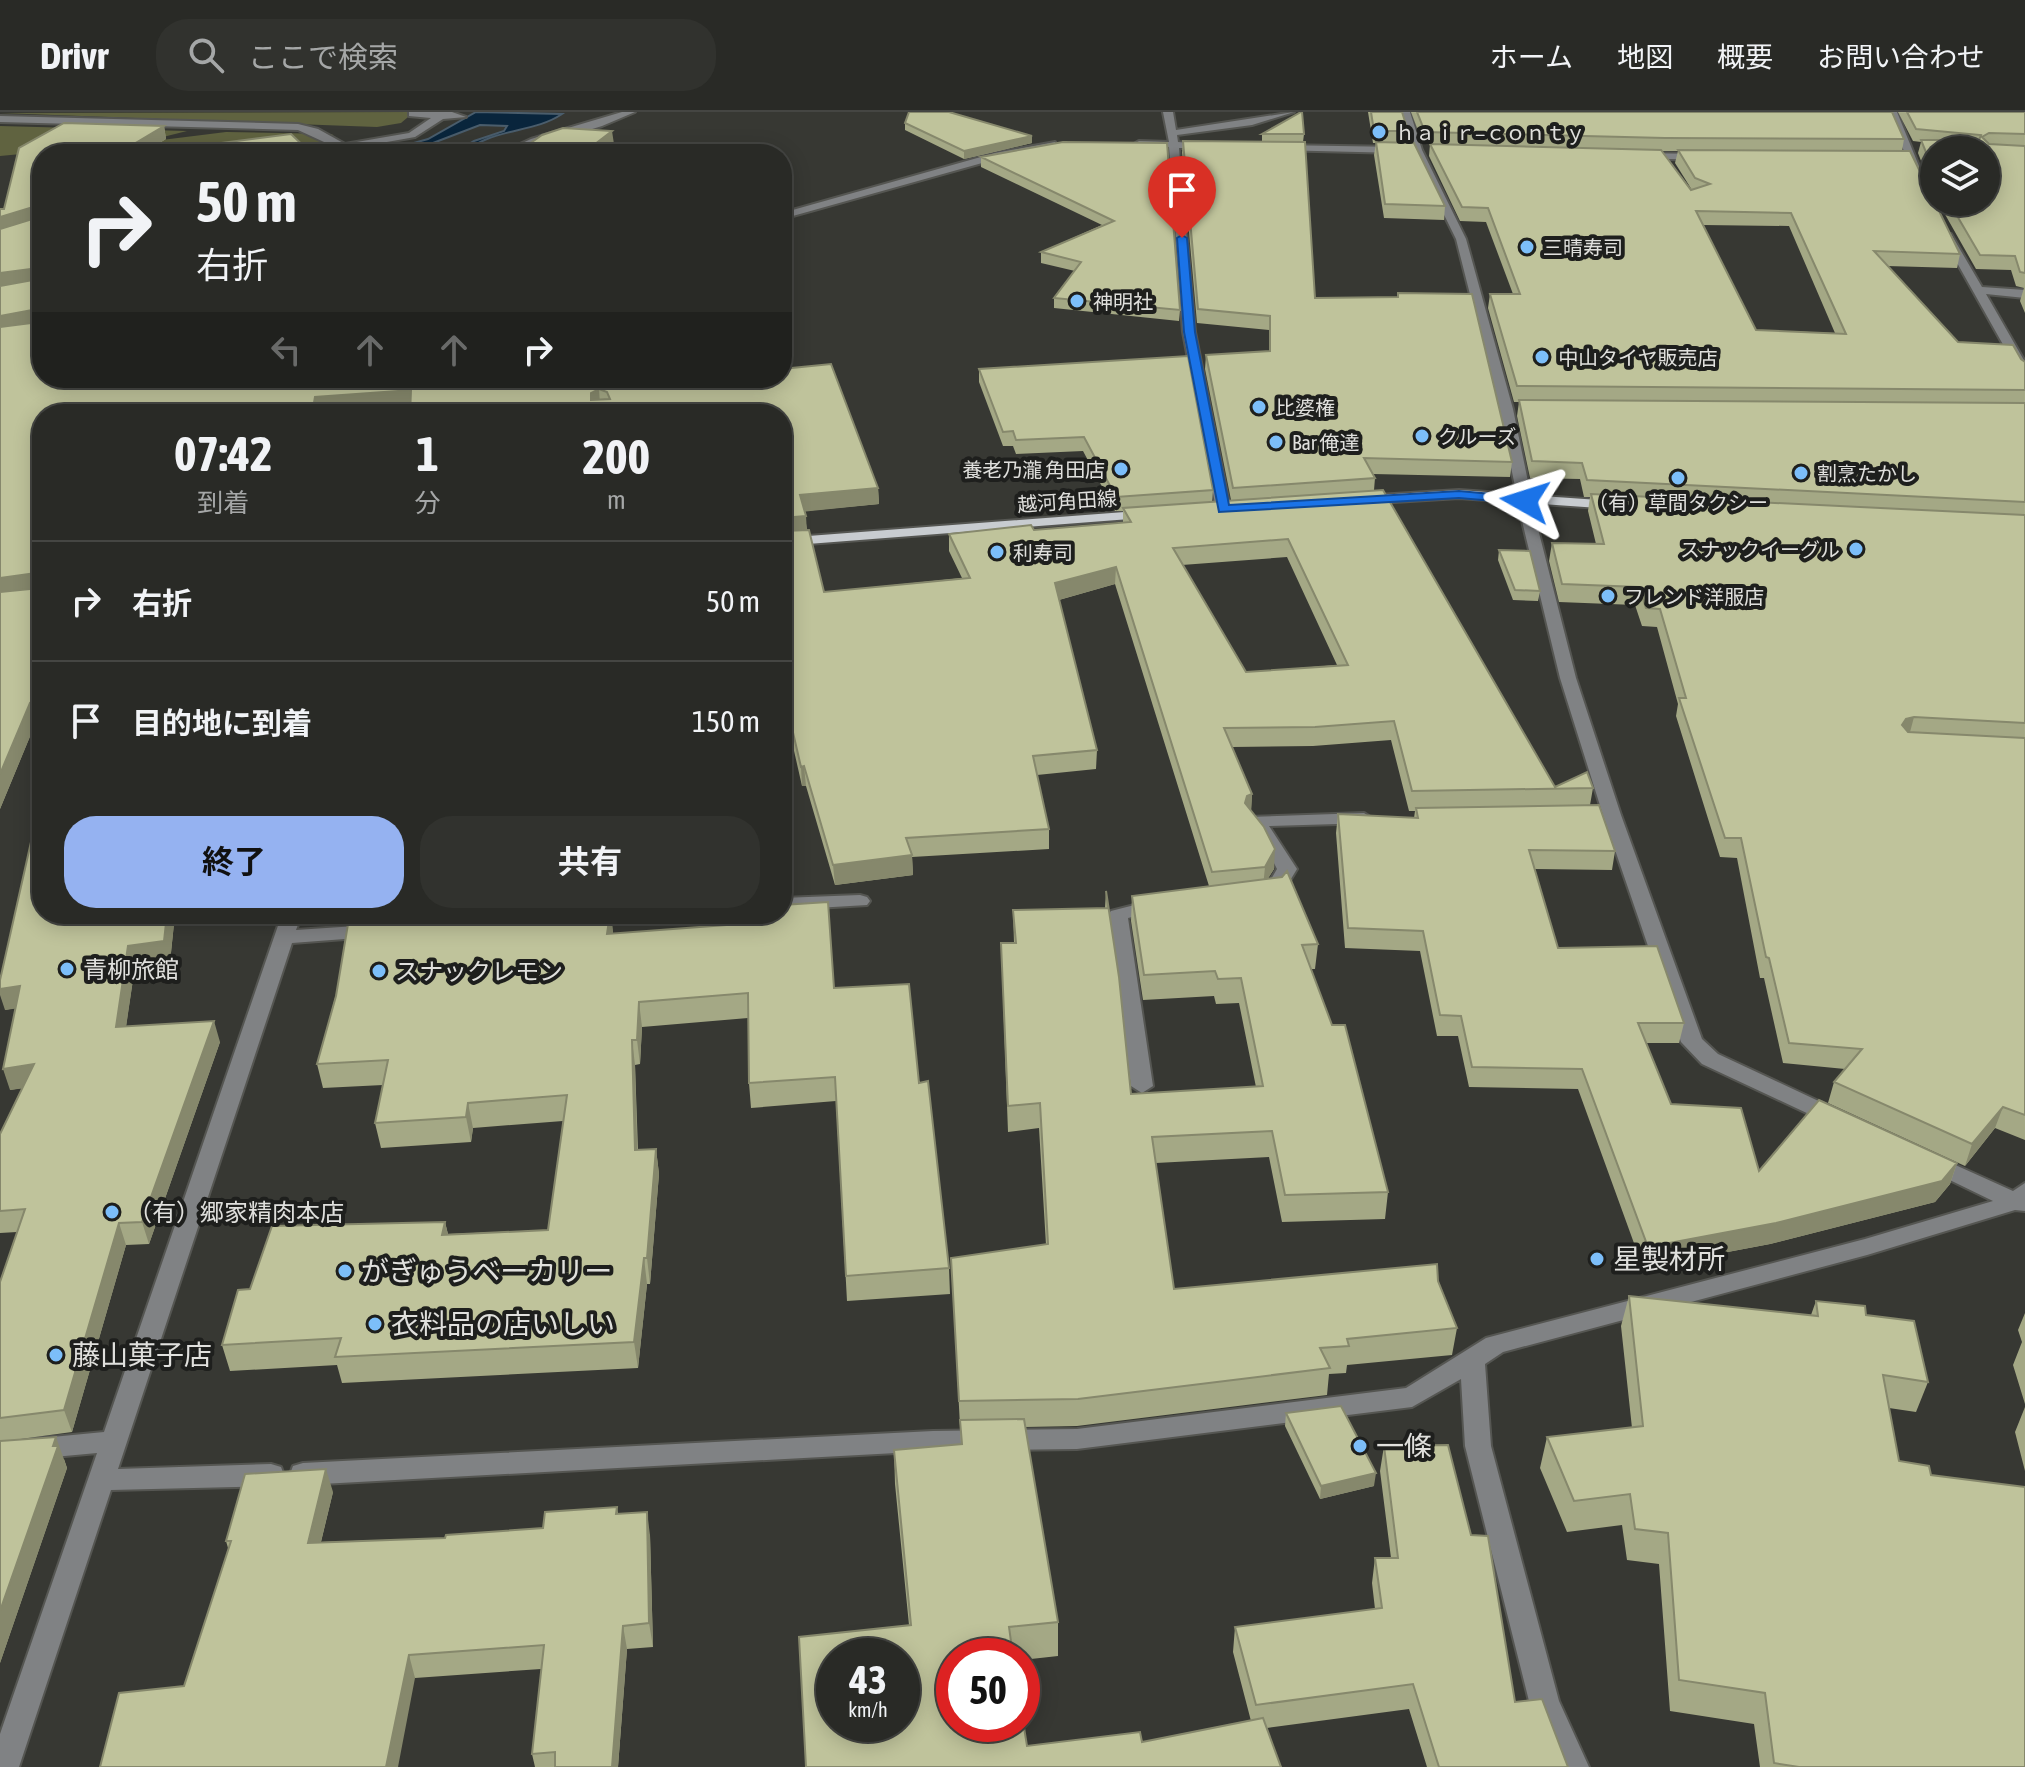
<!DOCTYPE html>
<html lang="ja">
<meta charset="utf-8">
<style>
:root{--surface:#292a26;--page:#31322e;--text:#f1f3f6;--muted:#a5a7a7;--line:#454643;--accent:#95b2f1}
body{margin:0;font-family:"Asap Condensed","Noto Sans JP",sans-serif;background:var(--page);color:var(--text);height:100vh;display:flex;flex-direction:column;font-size:30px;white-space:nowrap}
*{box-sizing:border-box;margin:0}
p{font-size:26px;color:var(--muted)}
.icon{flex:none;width:44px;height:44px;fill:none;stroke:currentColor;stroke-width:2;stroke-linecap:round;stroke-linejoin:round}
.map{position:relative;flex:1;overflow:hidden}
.drawer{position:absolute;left:32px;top:292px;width:760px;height:520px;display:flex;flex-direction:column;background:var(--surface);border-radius:32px;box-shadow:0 4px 20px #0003,0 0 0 2px var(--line)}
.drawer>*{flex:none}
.top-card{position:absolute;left:32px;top:32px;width:760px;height:244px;border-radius:32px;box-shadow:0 4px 20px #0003,0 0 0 2px var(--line);background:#292a26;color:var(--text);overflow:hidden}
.buttons{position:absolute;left:1920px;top:24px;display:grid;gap:16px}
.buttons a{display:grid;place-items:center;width:80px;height:80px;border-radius:50%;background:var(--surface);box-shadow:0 4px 20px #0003,0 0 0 2px var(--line);font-size:40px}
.speed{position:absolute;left:816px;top:1526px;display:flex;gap:16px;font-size:40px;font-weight:700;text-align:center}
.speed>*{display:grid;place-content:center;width:104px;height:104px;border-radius:50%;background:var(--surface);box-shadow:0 4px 20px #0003,0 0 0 2px var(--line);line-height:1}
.speed small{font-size:20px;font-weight:400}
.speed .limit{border:12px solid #d22;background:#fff;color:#111}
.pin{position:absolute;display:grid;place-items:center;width:68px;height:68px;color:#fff;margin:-82px -34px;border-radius:50% 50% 50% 0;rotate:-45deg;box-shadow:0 0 8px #0007}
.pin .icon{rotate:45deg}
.me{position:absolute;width:88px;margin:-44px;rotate:276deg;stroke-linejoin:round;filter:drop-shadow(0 0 6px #0008)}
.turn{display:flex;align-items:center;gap:28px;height:168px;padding:0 32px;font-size:36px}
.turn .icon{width:104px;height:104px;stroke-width:2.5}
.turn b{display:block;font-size:56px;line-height:68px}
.lanes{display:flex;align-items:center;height:76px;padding:0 32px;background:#0003;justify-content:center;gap:40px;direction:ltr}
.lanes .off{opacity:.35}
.eta{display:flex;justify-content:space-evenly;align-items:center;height:136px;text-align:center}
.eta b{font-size:48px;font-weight:700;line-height:56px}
.button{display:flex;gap:16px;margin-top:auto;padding:16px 32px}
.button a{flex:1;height:92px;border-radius:32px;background:var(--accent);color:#111;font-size:32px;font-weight:700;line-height:92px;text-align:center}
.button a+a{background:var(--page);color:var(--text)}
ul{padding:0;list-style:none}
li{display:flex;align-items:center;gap:24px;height:120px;padding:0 32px;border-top:2px solid var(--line)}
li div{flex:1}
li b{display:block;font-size:30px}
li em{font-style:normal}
header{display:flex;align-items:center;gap:48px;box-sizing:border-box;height:112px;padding:0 40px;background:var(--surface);border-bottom:2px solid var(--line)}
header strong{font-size:38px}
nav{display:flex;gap:44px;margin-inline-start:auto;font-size:28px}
.search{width:560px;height:72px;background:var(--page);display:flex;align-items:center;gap:20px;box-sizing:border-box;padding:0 28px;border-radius:32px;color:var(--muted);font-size:30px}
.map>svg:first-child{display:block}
</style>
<header>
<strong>Drivr</strong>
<div class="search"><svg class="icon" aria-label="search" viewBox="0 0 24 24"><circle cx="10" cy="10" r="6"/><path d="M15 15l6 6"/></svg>ここで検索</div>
<nav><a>ホーム</a><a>地図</a><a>概要</a><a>お問い合わせ</a></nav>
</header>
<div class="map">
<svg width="2025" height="1655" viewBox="0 0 2025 1655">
<rect width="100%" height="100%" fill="#373833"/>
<!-- green -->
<path fill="#606340" d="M414,0L401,11L377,15L0,1Z
M0,14L187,19L139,31L0,44Z
M226,20L332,22L338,29L303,36L49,42Z"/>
<!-- water -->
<path fill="#09253c" stroke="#4a5d6c" stroke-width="2" d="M476,0L562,2C540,17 511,17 487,27C473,32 467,42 452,42L474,29L504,19L507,14L480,13L420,36L416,39L419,42L396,40L399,35L428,27Z"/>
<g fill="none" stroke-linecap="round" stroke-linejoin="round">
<!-- minor casing -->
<g stroke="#555652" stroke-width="4">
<path id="minor" d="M409,0H452L466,5L443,7L415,25L353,36L365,42L348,41L298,18L0,10V4L298,12L318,17L345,32L409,21L431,6L409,4Z
M622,0H635L602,14L511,42H498L531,27Z
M1163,0H1173L1176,18L1294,0L1252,13L1177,23L1178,30L1212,33L1207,36H1179L1195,220L1230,397L1223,401L1216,397L1183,220L1169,35L1134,32L1139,29L1169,30Z
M1400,0H1410L1422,38L1466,127L1513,297L1537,413L1576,566L1621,703L1702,927L1718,942L1844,1001L1847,1006L1844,1011H1828L1702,952L1681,930L1603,703L1560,566L1523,413L1499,297L1456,127L1412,38Z
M1887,0H1897L1923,64L1914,62Z
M1055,30L1058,35L1000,46L782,107V101L995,41Z
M1279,33L1399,35L1404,38L1399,41L1276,38Z
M1639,41L1703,42L1708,45L1703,48L1635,46Z
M1943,122H1951L1982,175L2025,178V186L1986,182L2025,250V265L2019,261L1942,124Z
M1364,701L1373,707L1371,711L1269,714L1297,757L1280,785H1266L1263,781L1277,757L1265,733L1246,709L1248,705Z
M860,783L867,785L870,789L867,793L782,798V786Z
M1158,787L1168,793L1165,797L1128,806L1153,974L1142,981L1131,974L1108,803L1111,799Z
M282,802H302L296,818L371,813L381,819L371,825L292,831L118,1357L271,1352L281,1355L284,1363L281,1371L271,1374L111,1378L19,1655H0V1622L97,1341L0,1350V1330L104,1320Z
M1931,1042L2013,1079L2025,1071V1099L2015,1098L1867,1143L1503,1240L1485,1252L1491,1334L1559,1589L1589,1655H1559L1529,1589L1465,1334L1461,1267L1412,1295L1077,1337L933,1339L303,1373L293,1370L290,1362L293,1354L303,1351L933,1319L1077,1317L1406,1276L1486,1226L1865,1127L1993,1089L1923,1055L1920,1050L1923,1045Z"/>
</g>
<!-- major casing -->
<g stroke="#555652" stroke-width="4">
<path id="major" d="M1459,378L1613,389L1620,393L1613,397L1459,386L1362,392L1355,388L1362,384Z
M1151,398L1156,399V405L782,434V426Z"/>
</g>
<!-- minor -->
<use href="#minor" fill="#808284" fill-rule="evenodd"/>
<!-- major -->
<use href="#major" fill="#c8ccd0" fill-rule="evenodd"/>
</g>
<!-- wall -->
<path fill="#a4a885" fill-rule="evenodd" d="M1368,0H1402L1408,19L1407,30L1445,94L1444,108L1384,106L1374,43L1376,31H1373Z
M1411,0H1892L1904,27L1902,39L1960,142L1957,156L1887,154L1958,230L2021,247L2025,250V1028L1995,1016L1965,1054L1828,991L1834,970L1845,957L1783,951L1764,866H1760L1737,746L1720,745L1676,604L1678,592L1657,515L1642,514L1635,493L1559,490L1549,449L1552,431L1596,432L1588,399L1590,385H1584L1580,367L1530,366L1517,304L1519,290H1514L1488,196L1490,182H1513L1486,110L1460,109L1429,44L1430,32H1423ZM1661,39H1678L1675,51L1692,78ZM1703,113L1789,114L1835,221L1756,218Z
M1898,0H2025V201L2020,189L2024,176L2016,174L2011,158L1976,157L1938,90H1986L1934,38V82L1918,41L1921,30L1913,29Z
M905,11L1032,24V31L964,47L905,18Z
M164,14L166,27L143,41L42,266H782L878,376L879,392L804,399L807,418L824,480L962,466L949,439V422L1034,418L1123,411V399H1115L1083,339L1016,342L1013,334H1003L979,270V257L1213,378L1212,390L1231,388L1205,257L1206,243L1269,239V218L1197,211L1182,41L1183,29L1315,186L1397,185L1398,181L1512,350L1510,365L1373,362L1375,366L1374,378L1555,675L1593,676L1590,693L1615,739L1612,758L1535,757L1558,836L1684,911L1679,931H1646L1671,992L1759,1059L1957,1051L1950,1072L1935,1090L1770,1132L1643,1156L1578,977L1469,975L1458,924H1437L1420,839L1345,836L1336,721L1338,702L1414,706L1415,699H1409L1391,628L1313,634L1232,635L1252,682L1251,698L1274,757L1268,766L1318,832L1315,857H1311L1388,1080L1385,1107L1282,1110L1269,1045L1156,1051L1174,1177L1438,1169L1457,1216L1452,1243L1347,1253L1346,1261L1329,1262L1327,1283L1077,1314L1025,1315L1058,1510V1544L1022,1548V1544H954L1027,1634L1142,1630L1251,1609L1233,1540L1235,1515L1375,1497L1372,1471L1375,1446H1391L1380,1359L1384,1334L1471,1423L1515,1590L1568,1655H1427L1409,1597L1267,1616L1281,1655H806L909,1513L895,1372L894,1338L961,1332L951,1146L1046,1133L1039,1016L1008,1020L1001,831H1014L1013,798L1105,796L1106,779L1131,982L1256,975L1239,891L1216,892L1214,884L1143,888L1131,809L1132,784L1209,774L1115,472L1059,488L1097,638L1096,657L1037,663L1049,717V737L912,745L913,763L835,773L806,674H802L782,586V302L410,294L318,302H42V611L36,610L0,697L4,97ZM1287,445L1337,553L1246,560L1182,453Z
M1262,22H1304L1303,30L1262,29Z
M1063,30L1180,198L1179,209L1054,196V186L1075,159L1041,151V140L1102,113L981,55V45Z
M1499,438L1540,479L1538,489L1513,488L1498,448Z
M42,802H175L170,850L135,854L126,914L220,930L149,1132L126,1133L72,1320L13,1328L64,1347L67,1356L0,1551V1170L17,1120L0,1121V1022L22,976L10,978L15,896L5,898Z
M356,802H611L613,822L834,876L919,971L949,1156L950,1182L847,1189L836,989L751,996L749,971L748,906L642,915L640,952L635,953L638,1038L656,1037L659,1062L650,1172H647L638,1256L342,1271L337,1253L230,1259L222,1233L250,1177L445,1110L448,1122L548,1118L563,1009L473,1016L471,1030L381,1036L375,1011L383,973L323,976L317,952L357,805Z
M1629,1184L1811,1203L1816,1189L1866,1203L1928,1270L1916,1300L1889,1296L1899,1349L1931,1363L2025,1655H1760L1754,1612L1670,1599L1659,1452L1627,1448L1622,1413L1567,1420L1540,1356L1547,1325L1632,1316L1621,1214Z
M2025,1201V1292L2013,1253L2022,1230L2018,1218Z
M2025,1295V1359L2015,1320Z
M1286,1301L1374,1374L1320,1387L1285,1314Z
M333,1380L321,1430L445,1426L543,1416L617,1395L618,1402L650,1423L653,1535L627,1537L618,1655H535L532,1642L541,1557L415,1566L228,1436L226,1429Z"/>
<!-- shaded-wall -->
<path fill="#86886c" d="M164,14L166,27L141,42H117Z
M612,19L614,32L600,42H582Z
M1032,24V31L964,47V39Z
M40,93L42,107L0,120V105Z
M38,156L42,170L0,176V161Z
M38,197L42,212L0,219V204Z
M599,277L600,293L591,288V281Z
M411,278L414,294L312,302L315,285Z
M878,376L879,392L801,400L800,383Z
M806,404L807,421L782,424V406Z
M1116,455L1115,472L1055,489V471Z
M37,461L42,479L0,485V466Z
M30,591L36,610L0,697V662Z
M1914,605L1909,624L1902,613L1906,607Z
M804,654L806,674H802L801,655Z
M1252,682L1251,702L1245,691L1247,684Z
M1275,737L1274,757L1263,775L1265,755Z
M912,743L913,763L835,773L833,753Z
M167,802H175L170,850L135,854L123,936L116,915L128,834Z
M610,802H611L613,821L610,846L607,822Z
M20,874L27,895L5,898L0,883V877Z
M639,890L642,915L640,952L637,928Z
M214,909L220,930L149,1132L142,1110Z
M632,928L635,953L638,1063L635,1038Z
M34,952L41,974L10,978L3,957Z
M468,991L473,1016L471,1030L466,1005Z
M2003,995L1995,1016L1965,1054L1972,1032Z
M656,1037L659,1062L650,1172L647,1146Z
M1957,1051L1950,1072L1935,1090L1770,1132L1643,1156L1648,1135Z
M445,1110L451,1135L442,1123Z
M119,1111L126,1133L72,1320L64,1298Z
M644,1146L647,1172L638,1256L634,1230Z
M56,1325L67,1356L0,1551V1499Z
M326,1357L333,1380L315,1454L308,1431Z
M1376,1361L1374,1374L1320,1387L1321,1374Z
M647,1400L650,1423L653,1535L649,1511Z
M623,1514L627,1537L618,1655H612Z
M409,1543L415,1566L398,1655H386Z"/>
<!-- building -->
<path fill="#bfc39b" stroke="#86886c" stroke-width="2" fill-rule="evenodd" d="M909,0H949L1032,24L964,39L905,11Z
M1302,0L1304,22H1262L1301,0Z
M1371,0H1402L1408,19H1374Z
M1417,0H1892L1904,27L1665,26L1425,20Z
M1907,0H2025V22L1989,21L1982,25L1989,32L2025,34V161L2020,160L2015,144L1980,143L1949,90H1986V38H1934V60L1921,28H1979L1981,23L1916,17Z
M64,11L164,14L117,42H42V266H782V257L831,252L878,376L800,383L806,404L782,406V302H410L411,278L315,285L312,302H42V594L30,591L0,662V480L39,476L37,461L0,466V215L40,210L38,197L0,204V174L39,167L41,159L38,156L0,161V117L39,105L40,93L0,105V97H4L19,36ZM599,277L607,280L610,287L591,288V281Z
M563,16L612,19L582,42H515L542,23Z
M291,22L312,42H136Z
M1183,29L1305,30L1315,186L1398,185V181L1472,182L1512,350L1364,346L1375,366L1233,376L1206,243L1270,239V204L1198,197Z
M1063,30L1167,31L1180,198L1054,186L1081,150L1041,140L1114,109L981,45Z
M1376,30L1414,31L1445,94L1385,92Z
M1430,32L1661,38L1691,78L1710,72L1695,66L1678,38L1910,39L1960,142L1874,139L1958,230L2013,233L2021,247L2025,250V278L1517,274L1490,182H1520L1488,96L1462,95ZM1696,99L1791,101L1846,222L1756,218Z
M1188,244L1213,378L1116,385L1084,325L1016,328L1013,319L1003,320L979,257Z
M1519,288L2025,291V390L1587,368L1582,351L1532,349Z
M1383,378L1555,675L1587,660L1593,676L1412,679L1394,609L1315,615L1224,616L1252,682L1247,684L1245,691L1264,715L1275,737L1265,755L1212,760L1116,455L1055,471L1097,638L1033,644L1049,717L906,726L912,743L833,753L804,654L801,655L782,573V419L809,418L824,480L970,466L949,422L1031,413L1034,418L1131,410L1123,396ZM1288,427L1348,553L1246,560L1173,436Z
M1591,382L2025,403V611L1914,605L1906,607L1902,613L1908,620L2025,626V1003L2003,995L1972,1032L1834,970L1862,937L1789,931L1769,846L1766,845L1741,726H1725L1679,586H1686L1660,497L1646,496L1639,475L1562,472L1552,431L1604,432Z
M1499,438L1530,439L1540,479L1515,478Z
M42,681V802H167L164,829L128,834L116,915L214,909L142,1110L119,1111L64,1298L0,1306V1170L25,1097L0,1099V1022L34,952L3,957L20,874L0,877V868Z
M1599,693L1615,739L1529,738L1558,836L1657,834L1684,911H1638L1671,992L1741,996L1759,1059L1819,988L1957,1051L1942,1069L1776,1111L1648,1135L1582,957L1472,955L1461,904L1440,903L1423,819L1348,816L1338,702L1418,706L1416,696Z
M1287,759L1318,832L1302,833L1332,913H1345L1388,1080L1285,1083L1272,1019L1152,1025L1174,1177L1437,1152L1438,1169L1457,1216L1347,1227L1349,1234L1320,1236L1330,1256L1078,1287L959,1289L951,1146L1048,1132L1040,991L1008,994L1001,831H1016L1013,798L1108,796L1106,779L1119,865L1131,982L1263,974L1241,866L1218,867L1215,859L1144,863L1132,784L1282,765Z
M828,790L834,876L909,872L919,971L928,969L949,1156L846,1164L835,965L749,971L748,881L639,890L637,928H632L635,1038L656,1037L647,1146H644L634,1230L335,1245L341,1226L222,1233L238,1178L250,1177L272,1114L445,1110L442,1123L548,1118L567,983L468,991L466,1005L375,1011L388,948L317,952L336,884L349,806L404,802H610L607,822L739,812L738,802H782V793Z
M1629,1184L1818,1204L1816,1189L1865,1194L1866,1203L1914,1209L1928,1270L1883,1263L1899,1349L1929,1354L1931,1363L2025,1375V1655H1799L1774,1651L1765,1581L1679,1568L1668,1421L1635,1417L1630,1382L1574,1389L1547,1325L1643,1314Z
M1341,1294L1376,1361L1321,1374L1286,1301Z
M1024,1307L1058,1510L1009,1515L1013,1544H954V1612H1022V1603L1027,1634L1140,1620L1142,1630L1263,1606L1281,1655H806L799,1525L911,1513L894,1338L962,1332L960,1308ZM834,1544H902V1612H834Z
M56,1325L53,1334H58L0,1499V1329Z
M1448,1333L1471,1423L1488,1424L1515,1590L1542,1587L1568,1655H1439L1413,1572L1256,1593L1235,1515L1382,1496L1375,1446H1398L1384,1334Z
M326,1357L308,1431L445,1426L446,1423L543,1416L545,1400L617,1395L616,1402L647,1400L649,1511L623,1514L612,1655H555V1640L532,1642L544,1533L409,1543L386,1655H100L119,1581L184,1574L231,1429H226L245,1362Z"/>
<!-- route -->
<path fill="#1a73e8" stroke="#114b97" stroke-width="2" d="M1182,123L1187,126L1195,220L1229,393L1459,379L1525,385L1531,389L1529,392L1459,386L1219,400L1184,220L1177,126Z"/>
<!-- markers -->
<g fill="#7cbef9" stroke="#1e1f1d" stroke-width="3">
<circle cx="1379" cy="20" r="8"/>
<circle cx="1527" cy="135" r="8"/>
<circle cx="1077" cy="189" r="8"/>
<circle cx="1542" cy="245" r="8"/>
<circle cx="1259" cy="295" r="8"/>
<circle cx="1422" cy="324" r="8"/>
<circle cx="1276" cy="330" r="8"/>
<circle cx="1121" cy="357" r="8"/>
<circle cx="1801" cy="361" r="8"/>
<circle cx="1678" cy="366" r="8"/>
<circle cx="1856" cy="437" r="8"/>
<circle cx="997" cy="440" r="8"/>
<circle cx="1608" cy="484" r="8"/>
<circle cx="67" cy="857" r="8"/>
<circle cx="379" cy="859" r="8"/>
<circle cx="112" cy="1100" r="8"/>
<circle cx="1597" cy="1147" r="8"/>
<circle cx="345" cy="1159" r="8"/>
<circle cx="375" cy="1212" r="8"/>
<circle cx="56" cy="1243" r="8"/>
<circle cx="1360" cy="1334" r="8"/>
</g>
<g text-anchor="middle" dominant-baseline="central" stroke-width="8" stroke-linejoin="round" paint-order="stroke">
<!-- far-poi labels -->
<g font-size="20" fill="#e0e0dd" stroke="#1e1f1d" text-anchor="start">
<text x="1395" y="20">ｈａｉｒ−ｃｏｎｔｙ</text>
<text x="1543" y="135">三晴寿司</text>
<text x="1093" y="189">神明社</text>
<text x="1558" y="245">中山タイヤ販売店</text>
<text x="1275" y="295">比婆権</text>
<text x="1438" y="324">クルーズ</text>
<text x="1292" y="330">Bar 俺達</text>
<text x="1105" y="357" text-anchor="end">養老乃瀧 角田店</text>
<text x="1817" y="361">割烹たかし</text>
<text x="1678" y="390" text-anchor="middle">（有）草間タクシー</text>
<text x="1840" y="437" text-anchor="end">スナックイーグル</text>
<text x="1013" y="440">利寿司</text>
<text x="1624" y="484">フレンド洋服店</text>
</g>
<!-- far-street labels -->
<g font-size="20" fill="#e0e0dd" stroke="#1e1f1d">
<text transform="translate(1067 389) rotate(-4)">越河角田線</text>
</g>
<!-- poi labels -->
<g font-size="24" fill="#e0e0dd" stroke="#1e1f1d" text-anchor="start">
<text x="83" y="857">青柳旅館</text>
<text x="395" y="859">スナックレモン</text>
<text x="128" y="1100">（有）郷家精肉本店</text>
</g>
<!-- near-poi labels -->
<g font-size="28" fill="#e0e0dd" stroke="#1e1f1d" text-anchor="start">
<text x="1613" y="1147">星製材所</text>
<text x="361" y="1159">がぎゅうベーカリー</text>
<text x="391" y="1212">衣料品の店いしい</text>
<text x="72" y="1243">藤山菓子店</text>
<text x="1376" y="1334">一條</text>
</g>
</g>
</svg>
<div class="buttons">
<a><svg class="icon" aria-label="layers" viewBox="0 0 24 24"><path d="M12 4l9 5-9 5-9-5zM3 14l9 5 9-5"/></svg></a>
</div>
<div class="speed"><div>43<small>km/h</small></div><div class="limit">50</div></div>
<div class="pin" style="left:1182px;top:126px;background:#d93025"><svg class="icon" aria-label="arrive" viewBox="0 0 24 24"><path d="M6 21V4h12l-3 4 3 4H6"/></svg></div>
<svg class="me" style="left:1525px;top:389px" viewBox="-20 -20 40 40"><path d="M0-17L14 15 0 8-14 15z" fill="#1a73e8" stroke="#fff" stroke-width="4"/></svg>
<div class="top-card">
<div class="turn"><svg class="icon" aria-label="right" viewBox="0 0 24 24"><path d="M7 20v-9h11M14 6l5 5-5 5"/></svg><div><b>50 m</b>右折</div></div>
<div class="lanes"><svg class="icon off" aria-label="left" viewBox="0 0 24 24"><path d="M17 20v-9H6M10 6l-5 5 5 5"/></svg><svg class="icon off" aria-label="ahead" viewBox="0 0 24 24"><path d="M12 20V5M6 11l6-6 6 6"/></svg><svg class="icon off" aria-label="ahead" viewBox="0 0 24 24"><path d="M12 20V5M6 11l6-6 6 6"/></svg><svg class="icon" aria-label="right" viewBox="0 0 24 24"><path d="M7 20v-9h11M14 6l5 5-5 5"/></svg></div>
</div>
<section class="drawer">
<div class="eta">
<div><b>07:42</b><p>到着</p></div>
<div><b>1</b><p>分</p></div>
<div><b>200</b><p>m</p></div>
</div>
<ul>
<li><svg class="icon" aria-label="right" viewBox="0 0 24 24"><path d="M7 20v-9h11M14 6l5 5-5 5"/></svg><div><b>右折</b></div><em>50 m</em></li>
<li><svg class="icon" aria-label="arrive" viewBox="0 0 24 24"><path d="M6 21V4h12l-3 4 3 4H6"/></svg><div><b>目的地に到着</b></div><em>150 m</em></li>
</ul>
<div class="button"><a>終了</a><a>共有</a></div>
</section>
</div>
